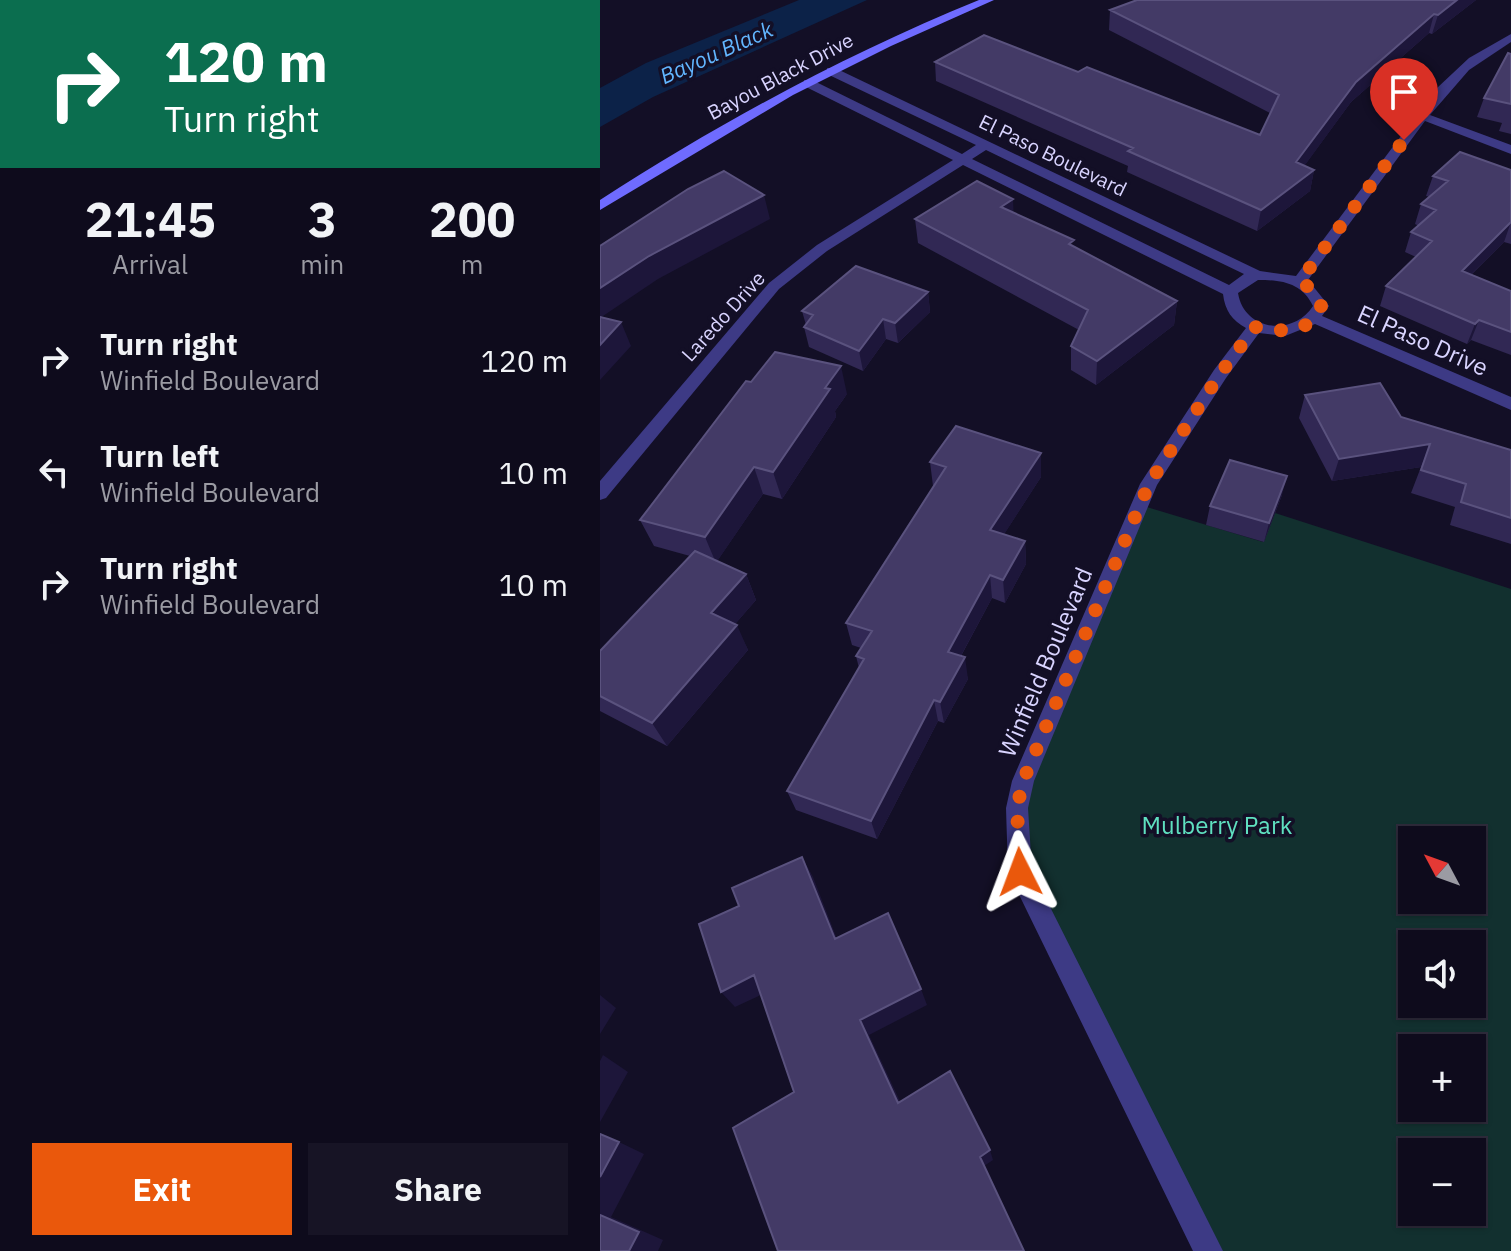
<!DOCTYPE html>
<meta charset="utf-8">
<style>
:root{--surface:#0e0b1c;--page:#171425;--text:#f1f3f6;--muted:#9b9ba3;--line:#2e2b3b;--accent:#ea580c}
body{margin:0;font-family:"IBM Plex Sans",sans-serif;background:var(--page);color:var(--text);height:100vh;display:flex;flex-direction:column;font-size:30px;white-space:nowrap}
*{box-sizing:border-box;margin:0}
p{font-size:26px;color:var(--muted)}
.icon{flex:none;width:44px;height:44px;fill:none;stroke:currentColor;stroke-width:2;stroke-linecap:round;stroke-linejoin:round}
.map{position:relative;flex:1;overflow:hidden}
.sheet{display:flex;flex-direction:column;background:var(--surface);width:600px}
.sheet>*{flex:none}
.banner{background:#0b6e4f;color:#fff;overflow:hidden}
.needle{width:52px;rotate:311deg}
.controls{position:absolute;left:798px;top:826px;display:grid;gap:16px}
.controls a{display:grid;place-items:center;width:88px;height:88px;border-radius:0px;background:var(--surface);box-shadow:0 2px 6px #0004,0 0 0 2px var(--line);font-size:40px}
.pin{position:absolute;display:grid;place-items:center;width:68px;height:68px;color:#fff;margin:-82px -34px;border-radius:50% 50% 50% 0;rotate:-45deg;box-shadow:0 0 8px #0007}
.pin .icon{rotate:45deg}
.me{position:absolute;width:88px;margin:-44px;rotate:357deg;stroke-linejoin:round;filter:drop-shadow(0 0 6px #0008)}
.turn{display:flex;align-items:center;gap:28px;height:168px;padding:0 32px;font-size:36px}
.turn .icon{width:104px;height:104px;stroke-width:2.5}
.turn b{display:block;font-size:56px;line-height:68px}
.eta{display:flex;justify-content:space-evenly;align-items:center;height:136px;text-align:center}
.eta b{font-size:48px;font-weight:700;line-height:56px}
.cta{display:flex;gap:16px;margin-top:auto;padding:16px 32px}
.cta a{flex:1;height:92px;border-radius:0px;background:var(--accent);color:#fff;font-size:32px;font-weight:700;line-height:92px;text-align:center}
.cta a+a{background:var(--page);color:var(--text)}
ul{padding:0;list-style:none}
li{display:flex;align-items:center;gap:24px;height:112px;padding:0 32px}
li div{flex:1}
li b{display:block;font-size:30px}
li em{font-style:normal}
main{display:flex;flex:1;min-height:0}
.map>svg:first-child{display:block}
</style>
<main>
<section class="sheet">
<div class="banner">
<div class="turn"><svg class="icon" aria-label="right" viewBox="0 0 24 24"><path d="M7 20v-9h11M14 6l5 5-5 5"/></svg><div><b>120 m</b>Turn right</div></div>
</div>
<div class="eta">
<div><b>21:45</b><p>Arrival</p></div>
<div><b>3</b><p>min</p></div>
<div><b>200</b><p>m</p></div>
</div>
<ul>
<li><svg class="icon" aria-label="right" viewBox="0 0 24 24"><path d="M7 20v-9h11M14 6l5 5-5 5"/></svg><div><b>Turn right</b><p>Winfield Boulevard</p></div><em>120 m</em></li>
<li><svg class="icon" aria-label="left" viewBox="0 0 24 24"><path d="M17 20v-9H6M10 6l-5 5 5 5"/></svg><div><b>Turn left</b><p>Winfield Boulevard</p></div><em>10 m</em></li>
<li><svg class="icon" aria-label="right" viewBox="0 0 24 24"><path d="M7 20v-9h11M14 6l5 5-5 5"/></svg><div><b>Turn right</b><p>Winfield Boulevard</p></div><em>10 m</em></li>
</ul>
<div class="cta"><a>Exit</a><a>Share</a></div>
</section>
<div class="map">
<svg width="911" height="1251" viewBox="0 0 911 1251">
<rect width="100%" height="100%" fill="#130f26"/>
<!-- green -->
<path fill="#12302f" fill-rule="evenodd" d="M540,505L663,542L675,513L911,589V1251H608L420,872L423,781ZM812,840H872V900H812ZM812,944H872V1004H812ZM812,1048H872V1108H812ZM812,1152H872V1212H812Z"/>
<!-- water -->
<path fill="#0c2248" d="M199,0H267L53,97L0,127V88L46,63Z"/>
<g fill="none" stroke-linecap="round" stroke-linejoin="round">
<!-- street -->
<path fill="#3d3a85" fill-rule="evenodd" d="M911,34V42L869,70L830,115L911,145V154L825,121L708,280L729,306L722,316L911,397V410L715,324L685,336L659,333L626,378L557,485L434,781L428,808L432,871L623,1251H593L408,872L406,808L412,781L540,484L614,370L646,328C632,320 625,311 623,294L363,165L227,251L179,289L6,498L0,500V481L169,283L217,245L353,160L204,86V80H212L362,154L376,145L227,74V68H235L660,271L696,276L837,88L869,58ZM386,150L644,274L629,285L372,159ZM658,280C682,280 702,283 713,306C693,337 644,331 638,293Z"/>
<!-- secondary -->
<path fill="#6f6bff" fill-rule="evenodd" d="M379,0H394L291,46L193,95L0,210V200C121,122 246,54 379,0Z"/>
</g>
<!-- wall -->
<path fill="#312854" d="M537,0H876L832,34L829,33L751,102L704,166L714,170L710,191L657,231L527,172L528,166L336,81L335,62L478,72L660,135L670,113L509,30L510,10Z
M911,54V134L899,131L902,123L877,117L884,98Z
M911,170V244L904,242L871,275L911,291V355L871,340L867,344L780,306L786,286L816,257L805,252L811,232L819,226L815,224L821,204L830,197L826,196L833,176Z
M413,212L474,247L577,301L574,325L496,385L471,370V346L479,330L318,243L315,219Z
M328,292L330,312L298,343L286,339L263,371L209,347L204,327L206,325L202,311Z
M247,394L235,411L236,417L182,499L163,494L117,561L146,574L156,600L135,624L148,650L67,746L0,711V651L90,556L54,546L40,520Z
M705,395L801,417L911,450V544L850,525L855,507L811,493L821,467L732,481L699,418Z
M441,453V477L404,534L425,541L426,564L405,603L392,598L361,656L368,679L344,723L338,721L277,839L196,810L187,791L259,668L256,656L261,648L252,645L246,623L334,486H333L330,462Z
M682,495L664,542L606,525L610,506Z"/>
<!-- shaded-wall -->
<path fill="#1d163a" d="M857,0H876L832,34L838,15Z
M834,14L829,33L751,102L692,183L696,162L756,82Z
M714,170L710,191L657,231L661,210Z
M164,195L170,219L58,279L0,318V288L49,256Z
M413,199L414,223L401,207Z
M911,222L904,242L854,291L862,271Z
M328,292L330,312L298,343L295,323Z
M577,301L574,325L496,385L497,361Z
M283,319L286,339L263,371L259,351Z
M879,320L871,340L867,344L875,324Z
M21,322L31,346L0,380V345Z
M241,366L247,394L235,411L236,417L182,499L173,472L225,388Z
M830,444L821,467L732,481L739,459Z
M441,453V477L392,553L390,530Z
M154,467L163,494L116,563L105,537Z
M687,476L682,495L664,542L669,523Z
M425,541L426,564L405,603L403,580Z
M146,574L156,600L123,638L111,613Z
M390,575L392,598L351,674L348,652Z
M137,625L148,650L67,746L52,723Z
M365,657L368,679L344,723L340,702Z
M334,700L338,721L277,839L271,821Z
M202,857L213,877L244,957L235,939Z
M154,975L167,992L135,1007L121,992Z
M321,989L327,1005L269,1035L306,1114L298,1103L260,1020Z
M0,995L16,1008L0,1034Z
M3,1055L28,1072L0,1122V1061Z
M19,1142L44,1154L11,1217L63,1240L58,1251H29L0,1215V1177Z
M390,1150L393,1160L384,1166L380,1157Z"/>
<!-- building -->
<path fill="#433a66" stroke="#5a527e" stroke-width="2" d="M537,0H857L838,15L834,14L756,82L696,162L714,170L661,210L528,151L533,148L335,62L384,35L478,72L487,67L660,135L679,95L510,10Z
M908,53L911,54V104L884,98Z
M860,152L911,170V222L862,271L911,291V332L879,320L875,324L786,286L832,241L811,232L836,210L821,204L848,181L833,176Z
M124,171L164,195L49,256L0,288V246L88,189Z
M377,181L413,199L401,207L474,240L469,244L577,301L497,361L471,346L488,310L315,219Z
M256,266L328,292L295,323L283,319L259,351L204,327L213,315L202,311Z
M0,317L21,322L0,345Z
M175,352L241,366L225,388L230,389L173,472L154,467L105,537L40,520L146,381L151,382Z
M780,383L801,417L911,450V518L861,502L866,484L821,470L830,444L739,459L705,395Z
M356,426L441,453L390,530L425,541L403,580L390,575L348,652L365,657L340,702L334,700L271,821L187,791L264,659L256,656L272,631L246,623L346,467L330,462Z
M630,460L687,476L669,523L610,506Z
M95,551L146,574L111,613L137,625L52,723L0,696V651Z
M202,857L235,939L288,913L321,989L260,1020L298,1103L350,1071L390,1150L380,1157L424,1251H178L133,1128L194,1092L154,975L121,992L99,924L139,906L132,888Z
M0,1134L19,1142L0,1177Z
M0,1215L39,1232L29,1251H0Z"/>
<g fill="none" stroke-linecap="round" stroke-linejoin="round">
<!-- route -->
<path stroke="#ea580c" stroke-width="14" stroke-dasharray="0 25.2" d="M420,872L417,808L423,781L549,484L620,374L655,327C681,332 710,335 721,306L715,292L700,281L804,140"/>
</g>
<g text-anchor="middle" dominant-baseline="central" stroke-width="7" stroke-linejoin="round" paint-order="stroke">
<!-- far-street labels -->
<g font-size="20" fill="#d9d4ff" stroke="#130f26">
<text transform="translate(180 76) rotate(-28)">Bayou Black Drive</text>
<text transform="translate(453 155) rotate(26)">El Paso Boulevard</text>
<text transform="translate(123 316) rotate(-48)">Laredo Drive</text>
</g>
<!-- far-water labels -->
<g font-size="22" font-style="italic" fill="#62b6ff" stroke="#130f26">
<text transform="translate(116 52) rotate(-24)">Bayou Black</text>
</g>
<!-- street labels -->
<g font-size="24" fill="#d9d4ff" stroke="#130f26">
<text transform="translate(823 340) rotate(24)">El Paso Drive</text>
<text transform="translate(445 662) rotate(-67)">Winfield Boulevard</text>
</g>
<!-- park labels -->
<g font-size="24" fill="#5fe0c0" stroke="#130f26">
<text x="617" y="825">Mulberry Park</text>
</g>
</g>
</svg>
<div class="controls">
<a><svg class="needle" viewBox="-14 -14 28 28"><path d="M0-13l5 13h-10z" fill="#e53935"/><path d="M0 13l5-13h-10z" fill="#9b9ba3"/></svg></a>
<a><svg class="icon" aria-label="sound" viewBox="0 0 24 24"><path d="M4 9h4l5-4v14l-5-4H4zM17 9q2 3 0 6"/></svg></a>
<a>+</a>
<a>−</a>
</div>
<div class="pin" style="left:804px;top:140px;background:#d93025"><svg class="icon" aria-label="arrive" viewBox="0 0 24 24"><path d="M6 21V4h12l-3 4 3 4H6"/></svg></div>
<svg class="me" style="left:420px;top:872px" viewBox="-20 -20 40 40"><path d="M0-17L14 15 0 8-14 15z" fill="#ea580c" stroke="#fff" stroke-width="4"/></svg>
</div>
</main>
